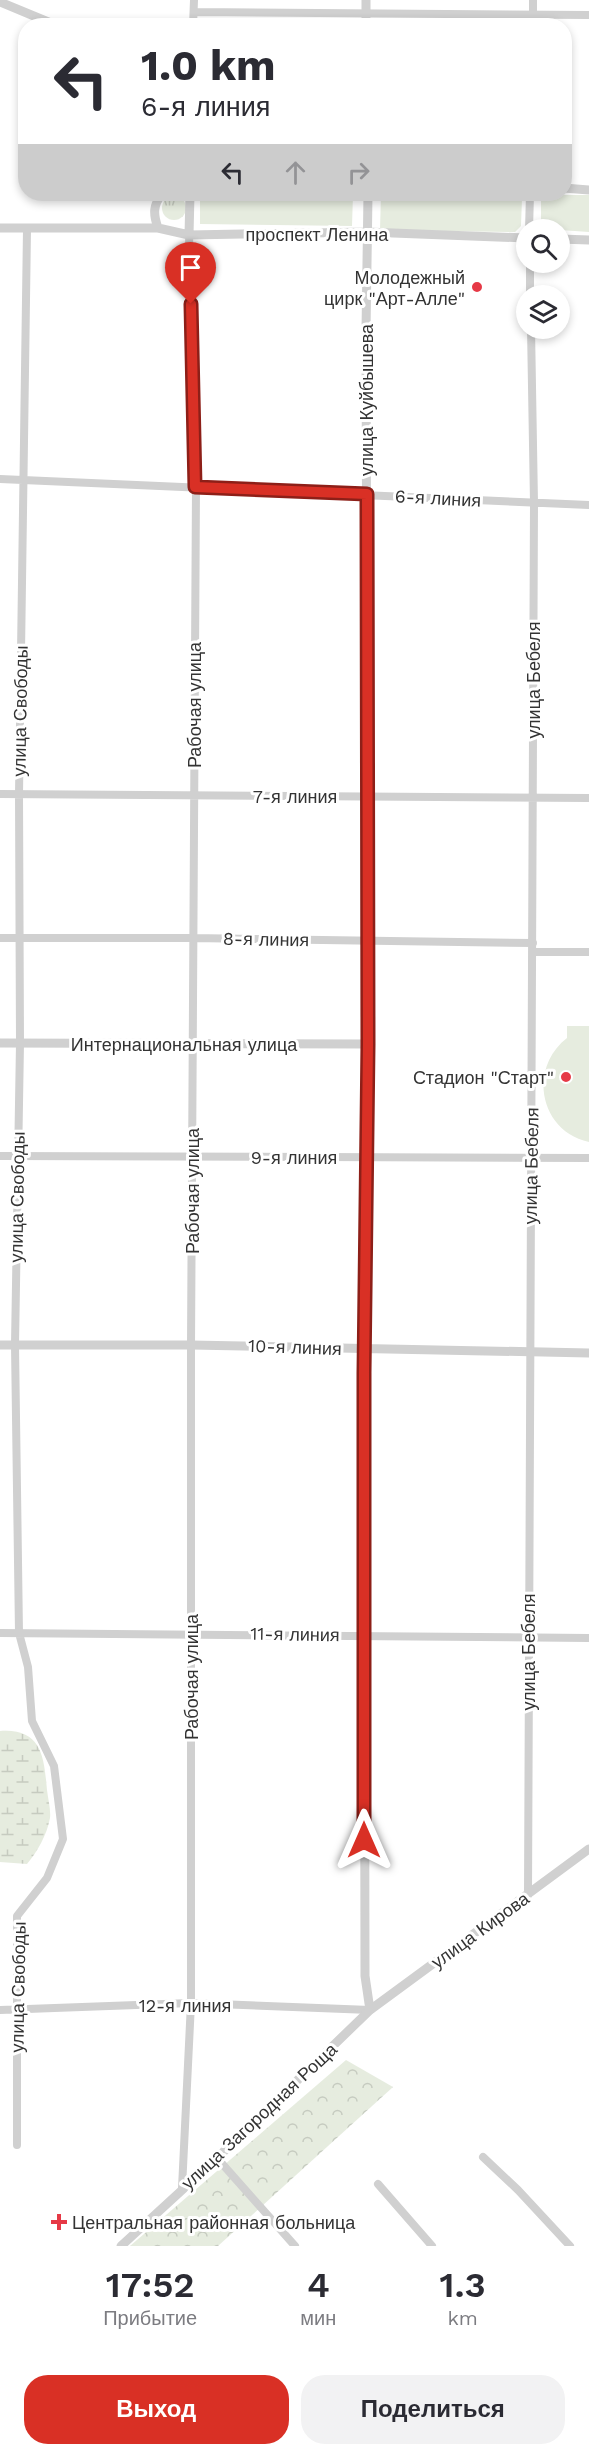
<!DOCTYPE html>
<html lang="ru">
<meta charset="utf-8">
<style>
:root{--surface:#fff;--page:#f2f2f3;--text:#2b2b33;--muted:#7c7c81;--accent:#d93025}
body{margin:0;font-family:"Work Sans",sans-serif;background:var(--page);color:var(--text);height:100vh;display:flex;flex-direction:column;font-size:22px;white-space:nowrap}
*{box-sizing:border-box;margin:0}
p{font-size:20px;color:var(--muted)}
.icon{flex:none;width:33px;height:33px;fill:none;stroke:currentColor;stroke-width:2;stroke-linecap:round;stroke-linejoin:round}
.map{position:relative;height:2246px;overflow:hidden}
.drawer{display:flex;flex-direction:column;background:var(--surface);flex:1}
.drawer>*{flex:none}
.top-card{position:absolute;left:18px;top:18px;width:554px;height:183px;border-radius:24px;box-shadow:0 3px 9px #0003;background:#fff;color:var(--text);overflow:hidden}
.controls{position:absolute;left:516px;top:219px;display:grid;gap:12px}
.controls a{display:grid;place-items:center;width:54px;height:54px;border-radius:50%;background:var(--surface);box-shadow:0 3px 9px #0003;font-size:30px}
.pin{position:absolute;display:grid;place-items:center;width:51px;height:51px;color:#fff;margin:-62px -26px;border-radius:50% 50% 50% 0;rotate:-45deg;box-shadow:0 0 6px #0007}
.pin .icon{rotate:45deg}
.me{position:absolute;width:66px;margin:-33px;rotate:0deg;stroke-linejoin:round;filter:drop-shadow(0 0 4px #0008)}
.turn{display:flex;align-items:center;gap:21px;height:126px;padding:0 24px;font-size:27px}
.turn .icon{width:78px;height:78px;stroke-width:2.5}
.turn b{display:block;font-size:42px;line-height:51px}
.lanes{display:flex;align-items:center;height:57px;padding:0 24px;background:#0003;justify-content:center;gap:30px;direction:ltr}
.lanes .off{opacity:.35}
.eta{display:flex;justify-content:space-evenly;align-items:center;height:102px;text-align:center}
.eta b{font-size:36px;font-weight:600;line-height:42px}
.cta{display:flex;gap:12px;margin-top:auto;padding:12px 24px}
.cta a{flex:1;height:69px;border-radius:24px;background:var(--accent);color:#fff;font-size:24px;font-weight:600;line-height:69px;text-align:center}
.cta a+a{background:var(--page);color:var(--text)}
.map>svg:first-child{display:block}
</style>
<div class="map">
<svg width="589" height="2246" viewBox="0 0 589 2246">
<defs>
<pattern id="grass-tufts" width="24" height="20" patternUnits="userSpaceOnUse" patternTransform="scale(1.5)"><rect width="24" height="20" fill="#e6ecdf"/><path d="M3 7l-1-3M5 7V3M7 7l1-3M15 17l-1-3M17 17v-4M19 17l1-3" fill="none" stroke="#c6cbc0"/></pattern>
<pattern id="forest-crowns" width="20" height="18" patternUnits="userSpaceOnUse" patternTransform="scale(1.5)"><rect width="20" height="18" fill="#e6ecdf"/><path d="M2 6a3 3 0 1 1 6 0M12 15a3 3 0 1 1 6 0" fill="none" stroke="#c6cbc0"/></pattern>
<pattern id="wetland-marsh" width="20" height="14" patternUnits="userSpaceOnUse" patternTransform="scale(1.5)"><rect width="20" height="14" fill="#e6ecdf"/><path d="M1 5h8M5 5V1M11 12h8M15 12V8" fill="none" stroke="#c6cbc0"/></pattern>
</defs>
<rect width="100%" height="100%" fill="#fff"/>
<!-- grass -->
<path fill="url(#grass-tufts)" d="M162 208a12 12 0 1 1 24 0a12 12 0 1 1-24 0Z"/>
<!-- forest -->
<path fill="url(#forest-crowns)" d="M346,2060L393,2087L218,2246H130Z"/>
<!-- wetland -->
<path fill="url(#wetland-marsh)" d="M0,1731C42,1728 44,1757 47,1790C48,1799 51,1810 50,1818C47,1835 37,1852 27,1864L0,1862Z"/>
<!-- park -->
<path fill="#e6ecdf" d="M200,194H353L352,226L200,224Z
M381,194H517L522,198L521,226L515,232L380,230Z
M548,195H589V232L546,229L541,225V200Z
M567,1026H589V1142C539,1131 528,1068 567,1038Z"/>
<g fill="none" stroke-linecap="round" stroke-linejoin="round">
<!-- minor -->
<path stroke="#d0d0d0" stroke-width="8" d="M194,12L589,15
M193,26L194,0
M533,26V0
M529,230L530,194
M530,262V296
M0,479L589,505
M0,794L589,798
M0,938H193L533,943
M533,952H589
M0,1156L589,1158
M0,1633L589,1638
M528,1895L534,503L531,328
M0,2010L191,2003L370,2010
M17,2145V1916L47,1878L63,1839L54,1766L32,1721L28,1667L19,1633L15,1345L20,1043L19,794L27,229
M483,2157L518,2190L570,2246
M217,2158L295,2246
M378,2184L432,2246
M182,2188L191,2003V1345L196,487L189,235"/>
<!-- tertiary -->
<path stroke="#d0d0d0" stroke-width="9" d="M366,0V26
M0,2L58,26
M564,188L589,190
M368,194L366,331L368,1044L364,1349L365,1976L370,2010
M0,228H158L189,235L367,232L526,238
M158,228C153,214 153,205 162,194
M189,235L190,194
M560,239L589,240
M0,1043L368,1044
M0,1345H191L589,1353
M121,2246L217,2158L370,2010L589,1849"/>
</g>
<g fill="none" stroke-linecap="round" stroke-linejoin="round">
<!-- route casing -->
<g stroke="#8d1f18" stroke-width="15">
<path id="route" d="M191,304L195,487L367,494L368,1044L364,1373V1840"/>
</g>
<!-- route -->
<use href="#route" stroke="#d93025" stroke-width="10"/>
</g>
<!-- markers -->
<g fill="#e63946" stroke="#fff" stroke-width="2">
<circle cx="477" cy="287" r="6"/>
<circle cx="566" cy="1077" r="6"/>
<path d="M56 2213h6v6h6v6h-6v6h-6v-6h-6v-6h6z"/>
</g>
<g text-anchor="middle" dominant-baseline="central" stroke-width="6" stroke-linejoin="round" paint-order="stroke">
<!-- street labels -->
<g font-size="18" fill="#333" stroke="#fff">
<text x="317" y="234">проспект Ленина</text>
<text transform="translate(366 400) rotate(-90)">улица Куйбышева</text>
<text transform="translate(438 498) rotate(3)">6-я линия</text>
<text transform="translate(533 680) rotate(-90)">улица Бебеля</text>
<text transform="translate(194 705) rotate(-90)">Рабочая улица</text>
<text transform="translate(20 711) rotate(-89)">улица Свободы</text>
<text x="295" y="796">7-я линия</text>
<text transform="translate(266 939) rotate(1)">8-я линия</text>
<text x="184" y="1044">Интернациональная улица</text>
<text x="294" y="1157">9-я линия</text>
<text transform="translate(531 1166) rotate(-89)">улица Бебеля</text>
<text transform="translate(192 1191) rotate(-90)">Рабочая улица</text>
<text transform="translate(17 1197) rotate(-89)">улица Свободы</text>
<text transform="translate(295 1347) rotate(2)">10-я линия</text>
<text transform="translate(295 1634) rotate(1)">11-я линия</text>
<text transform="translate(528 1652) rotate(-90)">улица Бебеля</text>
<text transform="translate(191 1677) rotate(-90)">Рабочая улица</text>
<text transform="translate(480 1930) rotate(-36)">улица Кирова</text>
<text transform="translate(18 1987) rotate(-89)">улица Свободы</text>
<text x="185" y="2005">12-я линия</text>
<text transform="translate(259 2116) rotate(-43)">улица Загородная Роща</text>
</g>
<!-- poi labels -->
<g font-size="18" fill="#333" stroke="#fff" text-anchor="end">
<text x="465" y="277">Молодежный<tspan x="465" dy="21">цирк "Арт-Алле"</tspan></text>
<text x="554" y="1077">Стадион "Старт"</text>
<text x="72" y="2222" text-anchor="start">Центральная районная больница</text>
</g>
</g>
</svg>
<div class="controls">
<a><svg class="icon" aria-label="search" viewBox="0 0 24 24"><circle cx="10" cy="10" r="6"/><path d="M15 15l6 6"/></svg></a>
<a><svg class="icon" aria-label="layers" viewBox="0 0 24 24"><path d="M12 4l9 5-9 5-9-5zM3 14l9 5 9-5"/></svg></a>
</div>
<div class="pin" style="left:191px;top:304px;background:#d93025"><svg class="icon" aria-label="arrive" viewBox="0 0 24 24"><path d="M6 21V4h12l-3 4 3 4H6"/></svg></div>
<svg class="me" style="left:364px;top:1840px" viewBox="-20 -20 40 40"><path d="M0-17L14 15 0 8-14 15z" fill="#d93025" stroke="#fff" stroke-width="4"/></svg>
<div class="top-card">
<div class="turn"><svg class="icon" aria-label="left" viewBox="0 0 24 24"><path d="M17 20v-9H6M10 6l-5 5 5 5"/></svg><div><b>1.0 km</b>6-я линия</div></div>
<div class="lanes"><svg class="icon" aria-label="left" viewBox="0 0 24 24"><path d="M17 20v-9H6M10 6l-5 5 5 5"/></svg><svg class="icon off" aria-label="ahead" viewBox="0 0 24 24"><path d="M12 20V5M6 11l6-6 6 6"/></svg><svg class="icon off" aria-label="right" viewBox="0 0 24 24"><path d="M7 20v-9h11M14 6l5 5-5 5"/></svg></div>
</div>
</div>
<section class="drawer">
<div class="eta">
<div><b>17:52</b><p>Прибытие</p></div>
<div><b>4</b><p>мин</p></div>
<div><b>1.3</b><p>km</p></div>
</div>
<div class="cta"><a>Выход</a><a>Поделиться</a></div>
</section>
